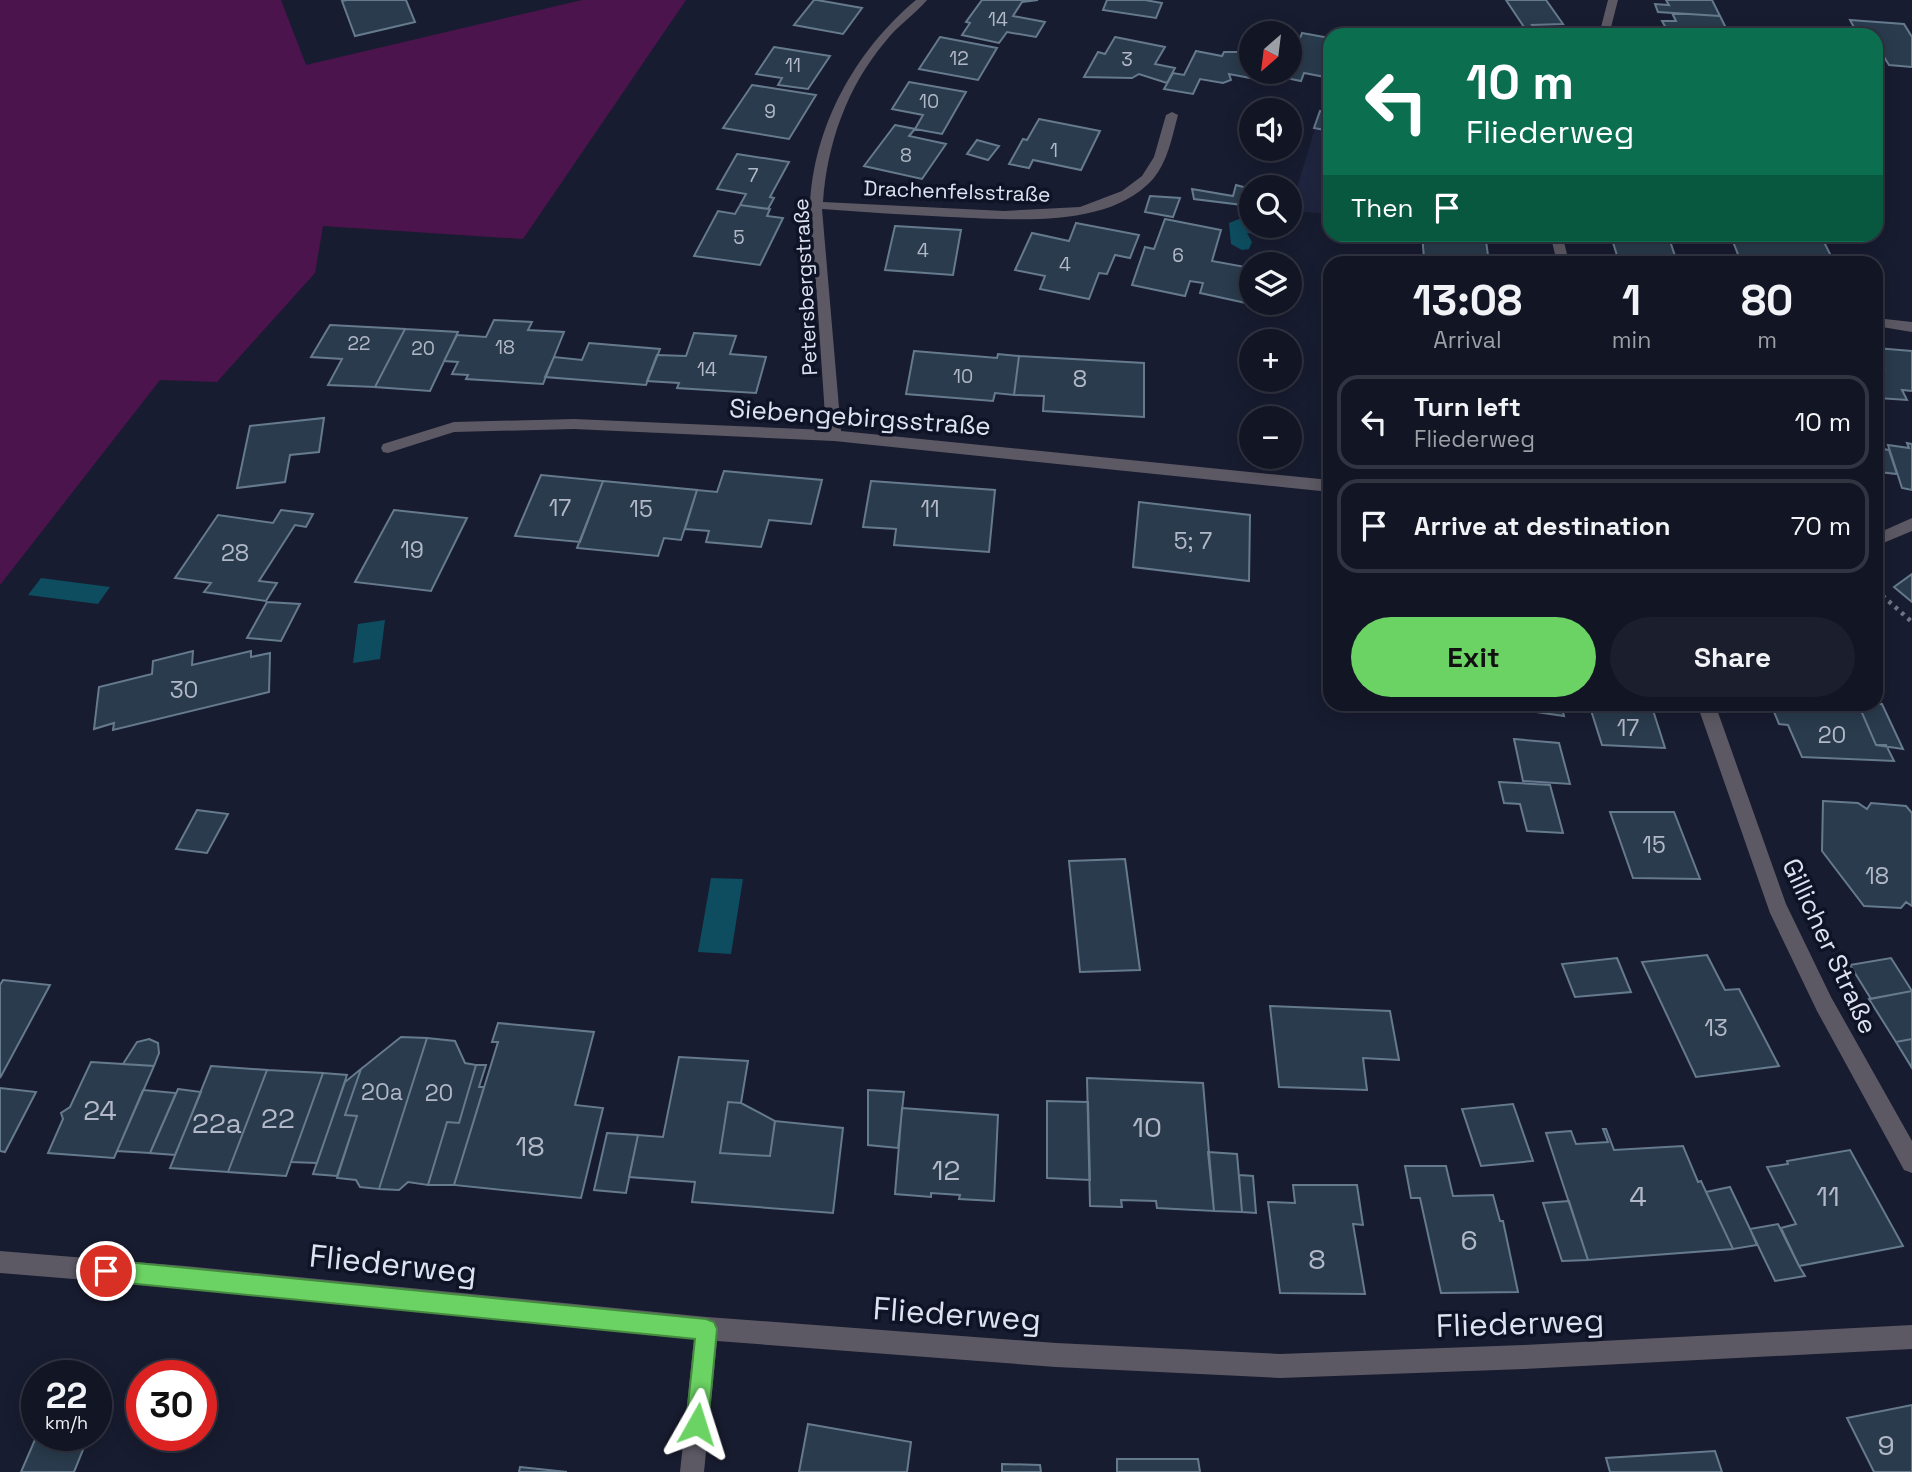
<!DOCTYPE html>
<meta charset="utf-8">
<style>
:root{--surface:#121524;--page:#1b1e2c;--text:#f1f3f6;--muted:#9c9fa6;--line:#313441;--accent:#6bd363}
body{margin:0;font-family:"Space Grotesk",sans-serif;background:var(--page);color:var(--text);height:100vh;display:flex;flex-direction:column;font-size:26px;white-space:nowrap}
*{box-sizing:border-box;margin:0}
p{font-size:23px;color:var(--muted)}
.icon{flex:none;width:38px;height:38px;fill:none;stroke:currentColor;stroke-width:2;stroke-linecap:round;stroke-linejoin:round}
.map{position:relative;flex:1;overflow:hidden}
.sheet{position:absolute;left:1323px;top:256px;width:560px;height:455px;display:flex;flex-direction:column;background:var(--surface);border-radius:21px;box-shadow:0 4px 18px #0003,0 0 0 2px var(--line)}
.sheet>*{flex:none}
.guide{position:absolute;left:1323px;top:28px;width:560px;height:214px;border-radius:21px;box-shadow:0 4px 18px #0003,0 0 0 2px var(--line);background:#0b6e4f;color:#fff;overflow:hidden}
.needle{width:46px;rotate:208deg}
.buttons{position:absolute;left:1239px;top:21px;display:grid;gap:14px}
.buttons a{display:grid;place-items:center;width:63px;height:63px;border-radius:50%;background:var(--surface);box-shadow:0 4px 18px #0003,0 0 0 2px var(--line);font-size:35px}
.speed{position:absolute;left:21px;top:1360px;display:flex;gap:14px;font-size:35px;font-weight:700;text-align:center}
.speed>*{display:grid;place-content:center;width:91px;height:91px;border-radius:50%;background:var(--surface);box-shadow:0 4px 18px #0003,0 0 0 2px var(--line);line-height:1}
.speed small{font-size:18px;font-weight:400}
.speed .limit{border:10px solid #d22;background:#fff;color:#111}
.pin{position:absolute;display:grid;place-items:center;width:60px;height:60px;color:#fff;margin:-30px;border:4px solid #fff;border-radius:50%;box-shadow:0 2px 7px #0007}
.me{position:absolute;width:77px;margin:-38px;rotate:6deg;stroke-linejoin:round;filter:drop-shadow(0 0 5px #0008)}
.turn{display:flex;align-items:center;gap:24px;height:147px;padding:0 28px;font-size:32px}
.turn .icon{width:91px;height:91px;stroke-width:2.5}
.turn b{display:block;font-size:49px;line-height:60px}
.then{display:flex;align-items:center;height:66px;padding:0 28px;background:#0003;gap:14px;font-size:26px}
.eta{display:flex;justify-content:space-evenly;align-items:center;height:119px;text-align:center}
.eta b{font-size:42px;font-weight:600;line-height:49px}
.primary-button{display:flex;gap:14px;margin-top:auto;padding:14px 28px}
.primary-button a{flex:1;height:80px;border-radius:42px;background:var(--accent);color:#111;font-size:28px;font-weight:600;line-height:80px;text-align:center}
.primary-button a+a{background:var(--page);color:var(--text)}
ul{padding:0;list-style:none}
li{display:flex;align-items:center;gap:21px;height:94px;margin:0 14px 10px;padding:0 14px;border:4px solid var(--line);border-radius:21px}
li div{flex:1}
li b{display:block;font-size:26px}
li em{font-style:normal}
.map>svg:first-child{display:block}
</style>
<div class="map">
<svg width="1912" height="1472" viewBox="0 0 1912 1472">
<rect width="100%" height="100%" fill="#181c30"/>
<!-- built -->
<path fill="#20253f" d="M1330,101V214L1290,211L1323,102Z"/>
<!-- green -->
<path fill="#4c144c" d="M0,0H281L306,65L582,0H686L523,239L323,226L315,273L217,382L160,380L0,585Z"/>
<!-- water -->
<path fill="#0d4d5f" d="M1239,219L1251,220V226L1265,228L1260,234L1247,233L1252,242L1249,249L1242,250L1231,244L1229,223Z
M41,578L110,587L98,604L28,595Z
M385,620L380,659L353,663L358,624Z
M711,878L743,879L731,954L698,952Z"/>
<!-- building -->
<path fill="#293b4d" stroke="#667a8e" stroke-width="2" d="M347,0H406L415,22L355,36L342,1Z
M814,0H817L862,8L843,34L794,25Z
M982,0H1038L1022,2L1013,16L1045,22L1036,37L1007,32L999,43L962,35L970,23L966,22Z
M1107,0H1145L1162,3L1156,18L1103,10Z
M1506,0H1546L1563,24L1532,25L1538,34L1513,35L1510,30H1526Z
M1666,0H1712L1720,16L1658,12L1655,4L1669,5Z
M1672,13L1720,16L1728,32L1666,28L1662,21H1676Z
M1850,20L1904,24L1912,37V67L1889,65L1881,52L1876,51V35H1858Z
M1679,29L1728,32L1729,35H1682Z
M1302,33L1330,38V78L1304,73L1301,81L1266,74L1267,72H1290V58L1292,59Z
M940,37L997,48L978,80L919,69Z
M1115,37L1165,47L1155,64L1175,68L1167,83L1139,74L1132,78L1084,77L1098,52L1105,54Z
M774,47L830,56L808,89L778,85L782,78L756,74Z
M1196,51L1222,56L1224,52H1251V72H1258L1256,79L1229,74L1231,80L1223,83L1200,79L1193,94L1164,89L1173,73L1184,75Z
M909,82L966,92L942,134L915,129L923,115L892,109Z
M752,85L816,95L789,139L723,128Z
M1320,111L1330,113V131L1314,128Z
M1039,119L1100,131L1081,170L1033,160L1029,168L1009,164L1023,139L1027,140Z
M895,125L915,129L909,136L946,144L922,179L864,166Z
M977,140L999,146L988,160L967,154Z
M737,154L789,162L770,197L774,198L768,209L740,205L746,194L717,189Z
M1236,185L1251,189V206L1194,199L1192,189L1233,196Z
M1150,196L1180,198L1173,217L1145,212Z
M740,205L770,209L767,216L783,218L760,265L694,256L718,211L735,214Z
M1165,219L1221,230L1212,261L1251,268V285L1246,303L1200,293L1203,283L1190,281L1185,296L1132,285L1145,247L1154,249Z
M1076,223L1139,235L1130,258L1115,255L1107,274L1099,273L1089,299L1040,289L1045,276L1015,270L1032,233L1069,241Z
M895,226L961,230L953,275L885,270Z
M1422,234H1485L1489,262H1404L1403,256L1424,258Z
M1730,234H1774L1823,240L1834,262H1741Z
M1611,236L1670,241L1677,262H1619Z
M494,320L532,322L528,330L564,332L543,384L466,379L468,375L452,374L458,362L444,361L457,335L486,337Z
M330,325L405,329L375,387L328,385L342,359L311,357Z
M405,329L458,332L430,391L375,387Z
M694,333L736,336L730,354L766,357L756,393L677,388L679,383L647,381L657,355L686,356Z
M589,343L660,349L646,385L545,377L554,357L582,360Z
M1876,348L1912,351V391L1902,390L1907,400L1878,398L1876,368L1884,369Z
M914,351L997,358L998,354L1019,356L1014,395L995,393L993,401L906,394Z
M1019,356L1144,363V417L1043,411L1044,396L1014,395Z
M324,418L319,452L290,455L285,482L237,488L250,426Z
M1907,443L1912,444V490L1902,488L1888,445L1909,448Z
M1876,448L1889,450L1897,474L1879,472Z
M724,471L822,480L811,524L769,520L761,547L706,542L709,531L685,529L697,490L717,492Z
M541,475L603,481L580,542L515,536Z
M603,481L697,490L681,540L664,538L658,556L577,548Z
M871,481L995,490L989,552L894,545L896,529L863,527Z
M1139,502L1250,515L1249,581L1133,567Z
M281,510L313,514L306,527L295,525L259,581L277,583L266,601L204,592L211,583L175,578L218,515L273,523Z
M394,510L467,518L431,591L355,582Z
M1912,574V602L1894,587Z
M267,602L300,604L281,641L247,638Z
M193,651L192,665L251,651V657L270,653L269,692L113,730L114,723L94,729L99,687L152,674L153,661Z
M1479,704H1589L1592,711L1563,712L1564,716Z
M1589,704H1651L1665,748L1602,745Z
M1780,704H1868L1869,707L1859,706L1876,745H1886L1894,761L1802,757L1788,725L1779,724L1772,707L1782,708Z
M1868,704H1882L1903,749L1876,745L1859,706L1869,707Z
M1514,739L1559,743L1570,784L1523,781Z
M1499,782L1550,785L1563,833L1527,831L1520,804L1504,803Z
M1823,801L1858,803L1867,809L1871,803L1906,806L1912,813V906L1906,902L1901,908L1864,906L1822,851Z
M197,810L228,814L207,853L176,849Z
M1610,812H1674L1700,879L1633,878Z
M1125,859L1140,970L1080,972L1069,861Z
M1707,955L1725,990L1739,989L1779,1066L1696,1077L1642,962Z
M1617,958L1631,992L1575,997L1562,964Z
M1891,958L1912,991L1871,999L1850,965Z
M3,980L50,985L0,1078V985Z
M1912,991V1039L1896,1042L1869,999Z
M1270,1006L1390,1011L1399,1060L1363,1058L1367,1090L1279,1087Z
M498,1023L594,1032L575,1105L603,1108L581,1198L454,1185L498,1042H492Z
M401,1037L427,1038L379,1189L360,1187L356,1180L337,1178L357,1116L345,1115L361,1069Z
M427,1038L455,1041L465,1063L476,1065L459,1123L447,1122L428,1185L408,1182L399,1190L379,1189Z
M149,1039L158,1043L159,1053L154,1066L123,1064L137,1042Z
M1912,1039V1068L1896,1042Z
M679,1057L748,1061L741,1103L728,1102L720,1153L770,1156L775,1121L843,1128L833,1213L692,1202L695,1182L629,1177L638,1135L663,1137Z
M91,1062L154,1066L114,1158L48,1153L63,1119L61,1113L70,1107Z
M476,1065H486L479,1087H484L454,1185H428L447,1122L459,1123Z
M211,1066L267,1070L228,1172L170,1168Z
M361,1069L345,1115L357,1116L337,1176L313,1174L345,1082Z
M267,1070L323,1073L286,1176L228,1172Z
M323,1073L347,1075L317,1163L291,1162Z
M1087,1078L1203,1083L1214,1211L1157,1208L1156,1201L1121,1200L1122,1207L1090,1206Z
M0,1088L36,1092L5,1152L0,1151Z
M178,1089L201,1092L175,1155L150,1153Z
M143,1090L176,1093L150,1153L117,1151Z
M868,1090L904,1092L898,1148L868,1145Z
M1047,1101L1088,1102L1090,1180L1047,1178Z
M728,1102L741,1103L775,1121L770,1156L720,1153Z
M1513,1104L1533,1161L1481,1166L1462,1109Z
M902,1108L998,1115L994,1201L959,1199L960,1195L931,1193V1197L895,1194Z
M1603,1129H1606L1614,1150L1683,1146L1698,1182L1701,1181L1733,1249L1588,1260L1546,1133L1571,1131L1576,1144L1608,1142Z
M607,1133L638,1135L626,1193L594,1190Z
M1850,1150L1903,1246L1799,1266L1781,1228L1796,1224L1767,1167L1788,1164L1787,1161Z
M1208,1152L1237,1154L1242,1212L1214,1211Z
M1405,1166H1446L1453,1196L1493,1195L1500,1221H1503L1518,1292L1441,1293L1420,1198H1411Z
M1239,1175L1253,1176L1256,1213L1242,1212Z
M1293,1185H1357L1363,1225L1353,1224L1365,1294L1280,1293L1268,1202L1295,1203Z
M1730,1187L1750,1229L1757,1245L1733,1249L1706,1192Z
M1569,1201L1588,1260L1562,1261L1543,1203Z
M1778,1224L1799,1266L1805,1276L1775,1281L1750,1229Z
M1912,1405V1472H1874L1847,1418Z
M808,1424L911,1442L907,1472H799Z
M37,1435H89L74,1472H21Z
M1715,1451L1722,1472H1610L1606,1458Z
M1117,1459H1198L1200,1472H1117Z
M1002,1464L1040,1465L1041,1472H1002Z
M520,1467L567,1472H519Z"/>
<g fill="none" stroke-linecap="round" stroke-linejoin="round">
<!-- path -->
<path stroke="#707485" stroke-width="4.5" stroke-dasharray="3.5 5" stroke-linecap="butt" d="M1876,590L1912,622"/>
<!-- lane -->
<path fill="#5d5964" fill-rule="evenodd" d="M1876,318L1912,322V332L1876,326Z"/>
<!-- street -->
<path fill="#5d5964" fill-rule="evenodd" d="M916,0H927C914,15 897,26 885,42C847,87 827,144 823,202L1004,211L1080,207L1122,191L1142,176L1154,157L1166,115L1172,112L1178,115C1172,137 1168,161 1153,179C1107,230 1012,219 950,217C907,215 865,212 822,209L841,431L1330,480V492L834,441L574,429L454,432L388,453L383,452L381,448L383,444L454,422L574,419L826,430C823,386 820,342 817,297C815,268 809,237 810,207C813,127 855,51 916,0Z
M1608,0H1618L1609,35H1599Z
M1550,234H1562L1569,262H1557Z
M1912,518V531L1876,546V534Z
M1697,704H1715L1786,904L1831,997L1912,1141V1173L1904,1170L1817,1011L1770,913Z
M0,1251L185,1266L707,1317L1056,1343L1280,1354L1524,1345L1912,1325V1349L1524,1369L1280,1378L1056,1367L717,1341L704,1472H680L694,1339L185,1288L0,1273Z"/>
</g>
<!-- route -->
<path fill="#6bd363" stroke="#468940" stroke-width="2" d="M106,1260L706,1319L714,1322L717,1329L708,1424L704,1432L697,1436L689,1432L686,1424L695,1339L106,1281L98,1278L95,1271L98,1263Z"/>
<g text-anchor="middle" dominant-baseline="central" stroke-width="7" stroke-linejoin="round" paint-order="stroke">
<!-- far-number labels -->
<g font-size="19" fill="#b2b8c7">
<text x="998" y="19">14</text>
<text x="959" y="58">12</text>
<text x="1127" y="59">3</text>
<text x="793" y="65">11</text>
<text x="929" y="101">10</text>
<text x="770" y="111">9</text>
<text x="1054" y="150">1</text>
<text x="906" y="155">8</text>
<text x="753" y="175">7</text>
<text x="739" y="237">5</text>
<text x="923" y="250">4</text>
<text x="1178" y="255">6</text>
<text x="1065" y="264">4</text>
<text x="359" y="343">22</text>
<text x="505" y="347">18</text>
<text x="423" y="348">20</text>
<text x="707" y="369">14</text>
<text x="963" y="376">10</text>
</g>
<!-- far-street labels -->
<g font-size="21" fill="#dfe2f0" stroke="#0f1326">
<text transform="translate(957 191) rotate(2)">Drachenfelsstraße</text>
<text transform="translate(805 287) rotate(-93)">Petersbergstraße</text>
</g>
<!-- number labels -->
<g font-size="23" fill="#b2b8c7">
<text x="1080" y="379">8</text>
<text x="560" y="508">17</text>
<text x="641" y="509">15</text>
<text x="930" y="509">11</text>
<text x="1193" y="541">5; 7</text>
<text x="412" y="550">19</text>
<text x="235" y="553">28</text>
<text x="184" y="690">30</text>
<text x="1628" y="728">17</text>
<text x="1832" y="735">20</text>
<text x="1654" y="845">15</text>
<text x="1877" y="876">18</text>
<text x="1716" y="1028">13</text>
<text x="382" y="1092">20a</text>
<text x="439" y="1093">20</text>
</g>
<!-- street labels -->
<g font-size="26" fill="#dfe2f0" stroke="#0f1326">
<text transform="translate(860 417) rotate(4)">Siebengebirgsstraße</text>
<text transform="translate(1830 946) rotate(65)">Gillicher Straße</text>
</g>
<!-- near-number labels -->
<g font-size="28" fill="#b2b8c7">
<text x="100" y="1110">24</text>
<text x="278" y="1118">22</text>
<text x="217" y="1123">22a</text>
<text x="1147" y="1127">10</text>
<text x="530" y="1146">18</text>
<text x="946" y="1170">12</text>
<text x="1638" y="1196">4</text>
<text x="1828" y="1196">11</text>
<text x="1469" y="1240">6</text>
<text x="1317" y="1259">8</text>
<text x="1886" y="1445">9</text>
</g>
<!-- near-street labels -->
<g font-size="32" fill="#dfe2f0" stroke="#0f1326">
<text transform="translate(393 1264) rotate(6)">Fliederweg</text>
<text transform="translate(957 1314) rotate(4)">Fliederweg</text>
<text transform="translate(1520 1323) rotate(-2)">Fliederweg</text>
</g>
</g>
</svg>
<div class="buttons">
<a><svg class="needle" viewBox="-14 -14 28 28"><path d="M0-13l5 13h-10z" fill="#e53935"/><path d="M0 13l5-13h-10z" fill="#9c9fa6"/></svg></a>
<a><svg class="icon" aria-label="sound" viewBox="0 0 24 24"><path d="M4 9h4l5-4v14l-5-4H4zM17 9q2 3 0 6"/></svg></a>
<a><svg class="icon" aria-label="search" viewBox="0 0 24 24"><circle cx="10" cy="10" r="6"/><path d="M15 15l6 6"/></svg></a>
<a><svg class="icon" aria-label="layers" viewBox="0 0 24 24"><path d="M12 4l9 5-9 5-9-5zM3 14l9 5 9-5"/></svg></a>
<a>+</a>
<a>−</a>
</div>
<div class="speed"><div>22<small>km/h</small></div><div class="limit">30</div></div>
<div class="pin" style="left:106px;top:1271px;background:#d93025"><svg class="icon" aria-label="arrive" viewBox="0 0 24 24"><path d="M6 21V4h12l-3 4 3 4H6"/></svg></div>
<svg class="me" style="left:697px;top:1424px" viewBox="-20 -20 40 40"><path d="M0-17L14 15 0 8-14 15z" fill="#6bd363" stroke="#fff" stroke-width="4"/></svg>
<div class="guide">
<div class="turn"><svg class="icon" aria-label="left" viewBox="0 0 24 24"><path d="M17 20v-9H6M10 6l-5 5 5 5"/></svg><div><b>10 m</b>Fliederweg</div></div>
<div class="then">Then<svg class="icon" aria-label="arrive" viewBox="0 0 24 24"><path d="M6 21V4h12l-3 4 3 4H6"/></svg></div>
</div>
<section class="sheet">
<div class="eta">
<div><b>13:08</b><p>Arrival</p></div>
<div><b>1</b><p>min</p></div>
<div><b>80</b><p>m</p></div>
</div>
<ul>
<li><svg class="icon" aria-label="left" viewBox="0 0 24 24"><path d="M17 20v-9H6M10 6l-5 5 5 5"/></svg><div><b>Turn left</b><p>Fliederweg</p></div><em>10 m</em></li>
<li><svg class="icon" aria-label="arrive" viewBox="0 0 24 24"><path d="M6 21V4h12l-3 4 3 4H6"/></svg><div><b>Arrive at destination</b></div><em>70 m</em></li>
</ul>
<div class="primary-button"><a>Exit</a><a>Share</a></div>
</section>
</div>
